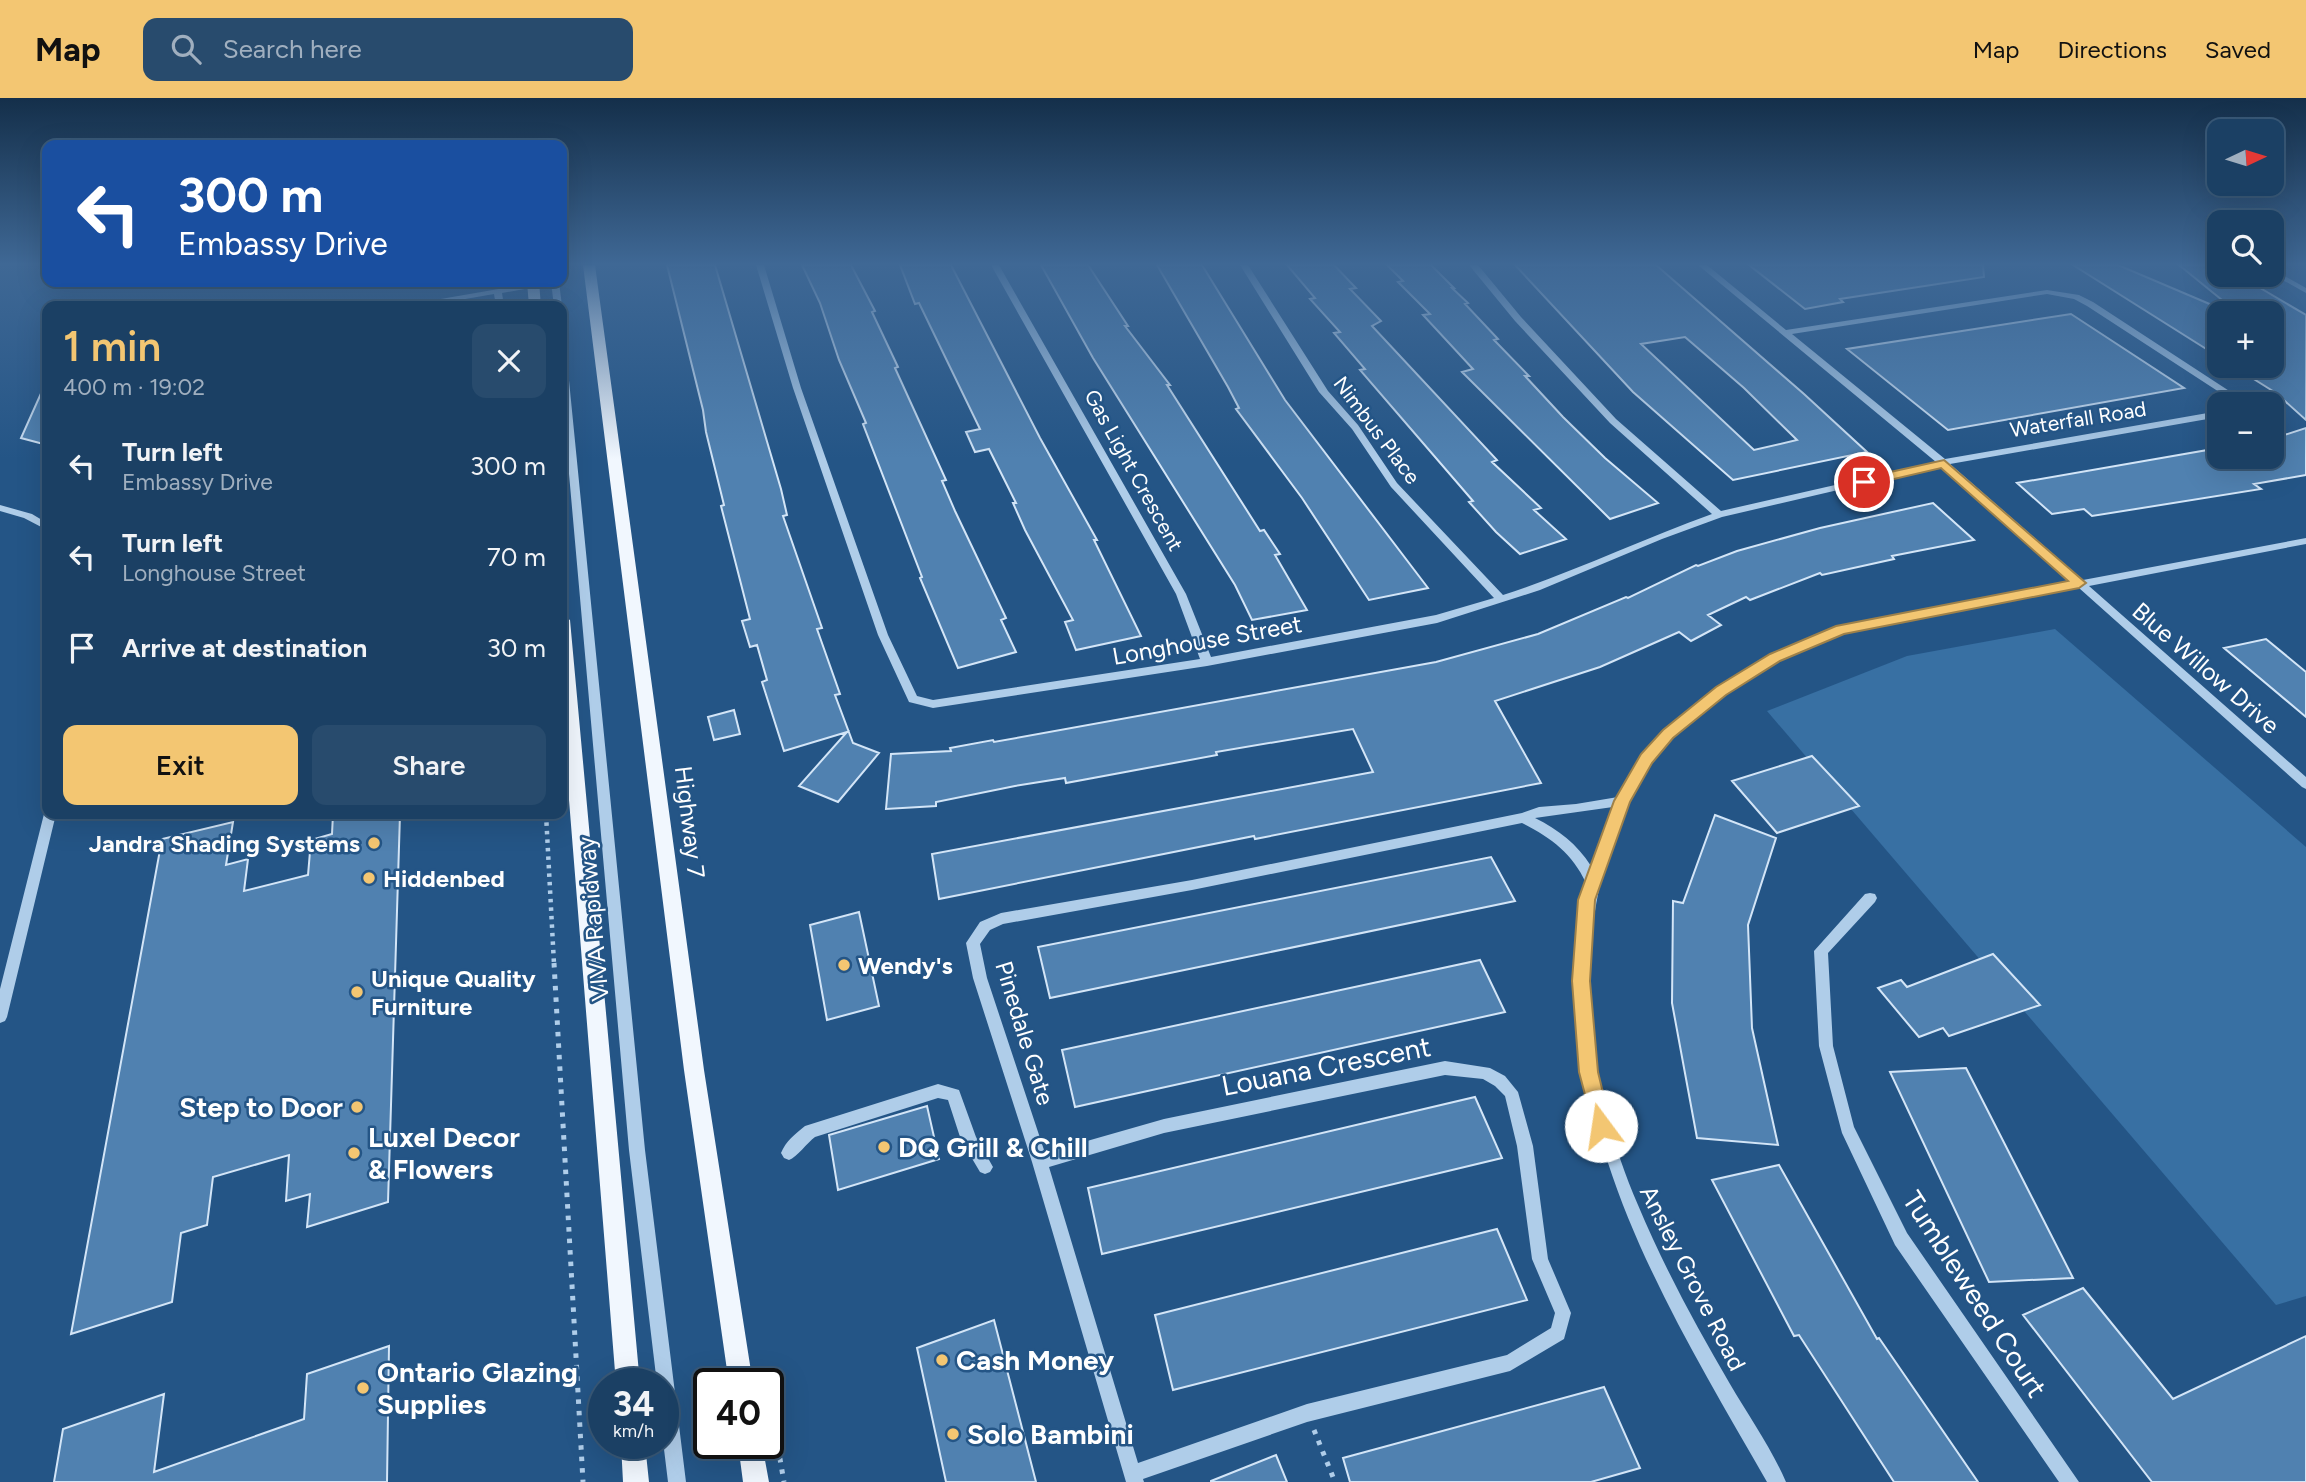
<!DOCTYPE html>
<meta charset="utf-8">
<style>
:root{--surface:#1b4064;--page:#284b6d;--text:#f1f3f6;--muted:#a0afbf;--line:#395978;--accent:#f3c672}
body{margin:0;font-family:Figtree,sans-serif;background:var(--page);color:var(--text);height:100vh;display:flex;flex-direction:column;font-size:26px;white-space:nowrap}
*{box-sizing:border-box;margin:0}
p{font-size:23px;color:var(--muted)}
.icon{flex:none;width:38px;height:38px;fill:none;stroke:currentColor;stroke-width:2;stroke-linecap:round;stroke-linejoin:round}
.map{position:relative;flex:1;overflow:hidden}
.side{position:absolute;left:42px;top:203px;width:525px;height:518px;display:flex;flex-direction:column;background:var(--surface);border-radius:14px;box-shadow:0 7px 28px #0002,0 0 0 2px var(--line)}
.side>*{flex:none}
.guide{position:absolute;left:42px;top:42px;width:525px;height:147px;border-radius:14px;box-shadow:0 7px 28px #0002,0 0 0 2px var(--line);background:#1a4fa0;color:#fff;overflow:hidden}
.needle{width:46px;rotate:86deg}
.tools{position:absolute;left:2207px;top:21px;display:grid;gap:14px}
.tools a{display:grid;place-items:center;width:77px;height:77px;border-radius:14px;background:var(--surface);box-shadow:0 7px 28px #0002,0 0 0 2px var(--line);font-size:35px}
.speed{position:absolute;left:588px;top:1270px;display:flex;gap:14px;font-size:35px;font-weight:700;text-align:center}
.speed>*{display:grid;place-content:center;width:91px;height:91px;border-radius:50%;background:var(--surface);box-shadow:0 7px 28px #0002,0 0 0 2px var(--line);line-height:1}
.speed small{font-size:18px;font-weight:400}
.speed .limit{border:4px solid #111;border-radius:10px;background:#fff;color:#111}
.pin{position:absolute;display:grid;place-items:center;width:60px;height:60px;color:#fff;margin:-30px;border:4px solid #fff;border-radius:50%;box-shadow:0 2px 7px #0007}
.me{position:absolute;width:77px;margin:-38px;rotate:346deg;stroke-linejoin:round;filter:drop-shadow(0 0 5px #0008)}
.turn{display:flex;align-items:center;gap:24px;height:147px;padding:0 21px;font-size:32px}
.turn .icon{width:91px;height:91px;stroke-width:2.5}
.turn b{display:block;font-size:49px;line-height:60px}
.round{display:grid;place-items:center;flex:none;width:74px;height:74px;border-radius:14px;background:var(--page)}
.overview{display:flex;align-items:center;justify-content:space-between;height:119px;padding:0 21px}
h1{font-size:42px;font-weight:600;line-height:52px;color:var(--accent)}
.cta{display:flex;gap:14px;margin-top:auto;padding:14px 21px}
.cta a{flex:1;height:80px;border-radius:14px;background:var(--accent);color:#111;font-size:28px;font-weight:600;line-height:80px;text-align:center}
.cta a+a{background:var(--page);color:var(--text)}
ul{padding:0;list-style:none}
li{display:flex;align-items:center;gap:21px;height:91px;padding:0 21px}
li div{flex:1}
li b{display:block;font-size:26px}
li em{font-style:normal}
header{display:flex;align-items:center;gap:42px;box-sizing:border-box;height:98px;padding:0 35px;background:var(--accent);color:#111}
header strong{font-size:33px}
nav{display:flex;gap:38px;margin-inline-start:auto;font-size:24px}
.search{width:490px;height:63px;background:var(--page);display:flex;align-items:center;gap:18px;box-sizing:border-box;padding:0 24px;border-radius:14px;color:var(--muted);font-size:26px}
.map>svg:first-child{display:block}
</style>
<header>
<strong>Map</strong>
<div class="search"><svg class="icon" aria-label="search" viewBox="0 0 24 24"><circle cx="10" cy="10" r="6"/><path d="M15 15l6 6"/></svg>Search here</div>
<nav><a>Map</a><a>Directions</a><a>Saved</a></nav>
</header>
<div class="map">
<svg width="2306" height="1384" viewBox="0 0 2306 1384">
<rect width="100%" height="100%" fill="#245586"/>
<!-- green -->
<path fill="#3870a3" d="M2055,531L2306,749V1198L2276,1207L1767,613L1907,558Z"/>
<!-- building -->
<path fill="#5081b0" stroke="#d3e5f7" stroke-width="2" fill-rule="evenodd" d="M667,167H715L781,391L787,417L783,418L822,530L817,531L840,596L835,597L853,645L879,655L838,704L799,688L847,634L784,653L762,584L767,582L757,547L750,549L742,523L750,521L721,408L724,407L706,334L703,312Z
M802,167H851L875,213L872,214L898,269L895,270L946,382L942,383L955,413L1006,520L1001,522L1016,554L958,570L920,480L922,479L863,326L866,325L839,262L820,205Z
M900,167H951L1040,340L1097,442H1094L1141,538L1076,552L1065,524L1073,522L1025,432L1013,405H1016L989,351L975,354L966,334L980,331L919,205L915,206Z
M1041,167H1088L1128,228H1125L1170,287H1167L1260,433L1264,432L1280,456L1275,457L1307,512L1252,522L1235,487L1093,260Z
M1157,167H1202L1285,302L1428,490L1369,502L1302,400L1236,311L1239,310L1228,289Z
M1287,167H1334L1356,190L1350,191L1381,223L1372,228L1497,362L1492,364L1541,410L1534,412L1566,441L1520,456L1496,434L1469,404L1473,403L1360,272L1365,271L1334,235L1340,234L1310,201L1315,200Z
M1387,167H1431L1454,190H1452L1468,205L1465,206L1498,241L1494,242L1529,278H1525L1563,319L1605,360L1658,405L1610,421L1462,274L1473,271L1423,217L1430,216L1398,184L1403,183Z
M1515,167H1656L1804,296L1867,354L1733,382L1633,294ZM1685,239L1744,290L1797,342L1754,352L1641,246Z
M1749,167H1983L1984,179L1840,201L1843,204L1805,211Z
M2073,167H2118L2219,210V259Z
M2179,167H2219V177H2238L2306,217V322L2276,295L2233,268H2272V215H2238Z
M2071,216L2184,290L1948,332L1847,251Z
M47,282V347L21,340Z
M2306,330V377L2254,386L2261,391L2092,418L2084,411L2052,416L2017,385L2219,350V359H2272V341Z
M1933,405L1974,442L1892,458L1894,461L1822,477L1820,475L1750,502L1746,499L1708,517L1721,527L1691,543L1679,534L1600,569L1495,603L1541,685L1255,741L1254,738L939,801L932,756L1373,674L1353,631L1216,654L1217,657L1066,685L1065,680L1015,688L936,704V708L886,711L891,656L951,653L950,650L993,642L994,644L1436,564L1538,536L1626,499L1628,500L1696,467L1698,468L1737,453L1820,430Z
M2266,541L2306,574V619L2224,550Z
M734,612L740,636L714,642L708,619Z
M1812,658L1859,708L1777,735L1732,683Z
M333,716H400L388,1104L307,1129L310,1096L286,1103L289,1057L213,1079L207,1127L181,1135L172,1204L71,1236L162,741L233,724L226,767L248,761L244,793L308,777L311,742L332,736Z
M1715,717L1776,740L1748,827L1752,930L1778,1047L1697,1040L1672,905L1673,803L1683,805Z
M1491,759L1515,803L1050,900L1038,849Z
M859,814L879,908L827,922L810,827Z
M1993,856L2040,907L1949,938L1943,930L1919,939L1878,890L1901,882L1907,889Z
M1480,862L1505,914L1075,1009L1062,952Z
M1966,970L2073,1180L1989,1184L1890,974Z
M1475,999L1502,1060L1102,1156L1088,1090Z
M927,1008L939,1061L838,1092L829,1037Z
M1779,1067L1877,1241L1879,1240L1978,1384H1894L1799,1237L1794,1238L1712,1082Z
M1497,1131L1527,1202L1173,1292L1155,1217Z
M2083,1190L2173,1301L2306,1238V1384H2152L2023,1217Z
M994,1222L1036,1384H946L917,1250Z
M389,1248L387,1384H54L63,1331L164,1296L154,1374L304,1321L307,1276Z
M1604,1289L1640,1370L1591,1384H1350L1343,1360Z
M1276,1357L1287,1384H1211V1383Z"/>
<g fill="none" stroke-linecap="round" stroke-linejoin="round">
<!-- path-far1 -->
<path stroke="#afcde9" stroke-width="4.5" stroke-dasharray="3.5 5" stroke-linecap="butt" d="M546,716L554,866"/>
<!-- path -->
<path stroke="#afcde9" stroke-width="5" stroke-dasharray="4.5 7" stroke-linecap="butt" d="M554,865L583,1384
M768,1292L784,1384
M1314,1332L1335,1384"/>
<!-- minor -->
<path fill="#afcde9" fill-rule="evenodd" d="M756,167H764L801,290L888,537L917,598L933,602L1200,561L1176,496L991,167H999L1186,496L1211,559L1436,517L1494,500L1391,389L1352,331L1319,294L1240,167H1248L1328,293L1358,327L1397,385L1503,497C1574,474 1642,441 1712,416L1610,325L1515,223L1469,167H1478L1521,219L1616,321L1721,413L1936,364L1698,167H1707L1786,232L2047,192L2079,197L2093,204L2240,300L2243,306H2234L2233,303L2087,208L2074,201L2047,196L1792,236L1945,361L2219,313V319L1950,366L2083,482L2306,440V446L2089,488L2306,679V691L2302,689L2079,490C2025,500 1972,511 1918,521C1894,526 1868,528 1844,535C1808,546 1774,564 1743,584C1714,603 1682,624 1660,651C1642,674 1629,701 1618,728C1570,850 1587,989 1638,1107C1664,1169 1696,1228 1730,1286C1748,1317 1772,1351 1786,1384H1767C1688,1246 1602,1108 1581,948C1573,893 1573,839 1586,785C1572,755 1551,740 1522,725L1192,792L1003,826L990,832L980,846L987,880L1045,1055L1164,1021L1445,963L1490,970L1505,978L1518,994L1533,1048L1548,1161L1571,1215L1564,1241L1510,1273L1307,1324L1143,1381L1144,1384H1126L1032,1064L973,880L966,845L980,824L1001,815L1192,782L1522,715L1539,709L1576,706L1618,699L1643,657L1665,631L1715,592L1785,550L1841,528L2072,484L1941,368L1722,419L1662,441L1540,492L1437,525L1207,568L933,610L909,604L878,537L793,290ZM1613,709L1591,768C1577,746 1559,732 1535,720ZM1445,977L1483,981L1495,988L1505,998L1517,1048L1532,1161L1555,1215L1551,1230L1507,1257L1307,1306L1138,1365L1049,1069L1164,1035Z
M2272,171L2306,190V195L2272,176Z
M551,184H559L562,208V209L554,208Z
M533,185H536V189L502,195L504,208H496L494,196L425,208H408L412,206Z
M562,249L566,252L645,1052L686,1384H668L663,1343V1286H657L629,1052L562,297Z
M0,407L32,416L47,425V432L24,420L0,413Z
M47,712V716H56L7,919L5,923L0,925V891L44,716Z
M1870,795L1875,796L1877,800L1875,804L1828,855L1833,948L1854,1029L1907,1135L2079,1384H2059L1895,1147L1842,1035L1819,948L1814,853L1865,796Z
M938,986L959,992L976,1039L993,1069L990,1074L985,1076L980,1074L961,1042L948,1002L938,1000L815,1039C807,1045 797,1059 789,1062L784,1060L781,1055C786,1043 795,1036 805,1028Z"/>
<!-- major -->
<path fill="#f1f7fe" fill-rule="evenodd" d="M583,167H595L704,972L753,1286H729L684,972Z
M527,184H539L541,208H529Z
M562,517L570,522L640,1286H616L562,615Z
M621,1346H645L649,1384H623Z
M738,1346H762L769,1384H743Z"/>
</g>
<!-- sky -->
<linearGradient id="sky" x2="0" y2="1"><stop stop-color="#142f4a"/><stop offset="0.46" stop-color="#3f6895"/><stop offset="1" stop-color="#3f6895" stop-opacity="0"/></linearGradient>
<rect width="2306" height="361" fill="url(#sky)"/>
<!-- route -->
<path fill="#f3c672" stroke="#9e814a" stroke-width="2" d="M1944,362L2086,485L2079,490L1844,536L1780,563L1726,597L1673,640L1652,665L1630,704L1595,802L1590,883L1598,974L1611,1028L1608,1034L1601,1037L1595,1034L1579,974L1572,883L1578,802L1614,703L1641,656L1663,632L1716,589L1770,556L1836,528L2068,483L1941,370L1864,388L1857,384L1859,381Z"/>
<!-- markers -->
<g fill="#f3c672" stroke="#245586" stroke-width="2.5">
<circle cx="374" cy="745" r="7"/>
<circle cx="369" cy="780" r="7"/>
<circle cx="844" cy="867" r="7"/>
<circle cx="357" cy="894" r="7"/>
<circle cx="357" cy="1009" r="7"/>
<circle cx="884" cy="1049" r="7"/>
<circle cx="354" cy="1055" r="7"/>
<circle cx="942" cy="1262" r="7"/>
<circle cx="363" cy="1290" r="7"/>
<circle cx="953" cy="1336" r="7"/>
</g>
<g text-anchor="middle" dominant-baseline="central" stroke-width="5" stroke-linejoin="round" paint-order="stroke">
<!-- far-street labels -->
<g font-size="21" fill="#fff" stroke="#245586">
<text transform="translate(2078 321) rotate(-9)">Waterfall Road</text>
<text transform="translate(1377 332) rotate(53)">Nimbus Place</text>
<text transform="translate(1134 372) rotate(61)">Gas Light Crescent</text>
</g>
<!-- street labels -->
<g font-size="24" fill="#fff" stroke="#245586">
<text transform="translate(1207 542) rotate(-10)">Longhouse Street</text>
<text transform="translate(2206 570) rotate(41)">Blue Willow Drive</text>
<text transform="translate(690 724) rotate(83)">Highway 7</text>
<text transform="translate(593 821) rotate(-95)">VIVA Rapidway</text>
<text transform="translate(1025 935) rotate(73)">Pinedale Gate</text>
<text transform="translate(1693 1180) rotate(63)">Ansley Grove Road</text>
</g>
<!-- poi labels -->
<g font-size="24" font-weight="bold" fill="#fff" stroke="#245586" text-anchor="start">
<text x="360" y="745" text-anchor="end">Jandra Shading Systems</text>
<text x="383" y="780">Hiddenbed</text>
<text x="858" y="867">Wendy's</text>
<text x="371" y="880">Unique Quality<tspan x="371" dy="28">Furniture</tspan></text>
</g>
<!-- near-street labels -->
<g font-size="28" fill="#fff" stroke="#245586">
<text transform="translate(1326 968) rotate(-11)">Louana Crescent</text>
<text transform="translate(1975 1196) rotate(57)">Tumbleweed Court</text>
</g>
<!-- near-poi labels -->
<g font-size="28" font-weight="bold" fill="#fff" stroke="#245586" text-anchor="start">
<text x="343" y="1009" text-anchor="end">Step to Door</text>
<text x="368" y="1039">Luxel Decor<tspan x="368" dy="32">&amp; Flowers</tspan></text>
<text x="898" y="1049">DQ Grill &amp; Chill</text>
<text x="956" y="1262">Cash Money</text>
<text x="377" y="1274">Ontario Glazing<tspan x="377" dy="32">Supplies</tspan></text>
<text x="967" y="1336">Solo Bambini</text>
</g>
</g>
</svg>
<div class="tools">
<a><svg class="needle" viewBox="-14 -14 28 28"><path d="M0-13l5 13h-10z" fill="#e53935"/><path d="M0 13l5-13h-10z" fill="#a0afbf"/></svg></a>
<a><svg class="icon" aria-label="search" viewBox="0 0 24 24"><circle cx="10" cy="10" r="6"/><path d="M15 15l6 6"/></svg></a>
<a>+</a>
<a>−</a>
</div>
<div class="speed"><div>34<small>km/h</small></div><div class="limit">40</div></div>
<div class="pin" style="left:1864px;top:384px;background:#d93025"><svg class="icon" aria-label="arrive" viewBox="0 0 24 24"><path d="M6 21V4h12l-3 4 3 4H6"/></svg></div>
<svg class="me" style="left:1601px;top:1028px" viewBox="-20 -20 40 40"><circle r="19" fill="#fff"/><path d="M0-13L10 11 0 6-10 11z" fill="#f3c672"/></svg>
<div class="guide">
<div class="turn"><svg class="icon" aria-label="left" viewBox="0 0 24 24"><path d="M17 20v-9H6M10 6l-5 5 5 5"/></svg><div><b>300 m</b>Embassy Drive</div></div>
</div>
<section class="side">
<div class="overview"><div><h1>1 min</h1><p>400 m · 19:02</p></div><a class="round"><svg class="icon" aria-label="close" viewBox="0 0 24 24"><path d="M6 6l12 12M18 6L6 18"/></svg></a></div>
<ul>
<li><svg class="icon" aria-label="left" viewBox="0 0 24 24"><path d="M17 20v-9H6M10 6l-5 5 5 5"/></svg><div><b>Turn left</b><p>Embassy Drive</p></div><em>300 m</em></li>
<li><svg class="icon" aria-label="left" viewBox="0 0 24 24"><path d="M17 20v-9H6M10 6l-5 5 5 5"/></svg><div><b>Turn left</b><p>Longhouse Street</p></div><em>70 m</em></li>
<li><svg class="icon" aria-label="arrive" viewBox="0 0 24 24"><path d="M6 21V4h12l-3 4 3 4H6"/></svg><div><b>Arrive at destination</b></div><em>30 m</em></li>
</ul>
<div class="cta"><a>Exit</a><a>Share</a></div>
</section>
</div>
